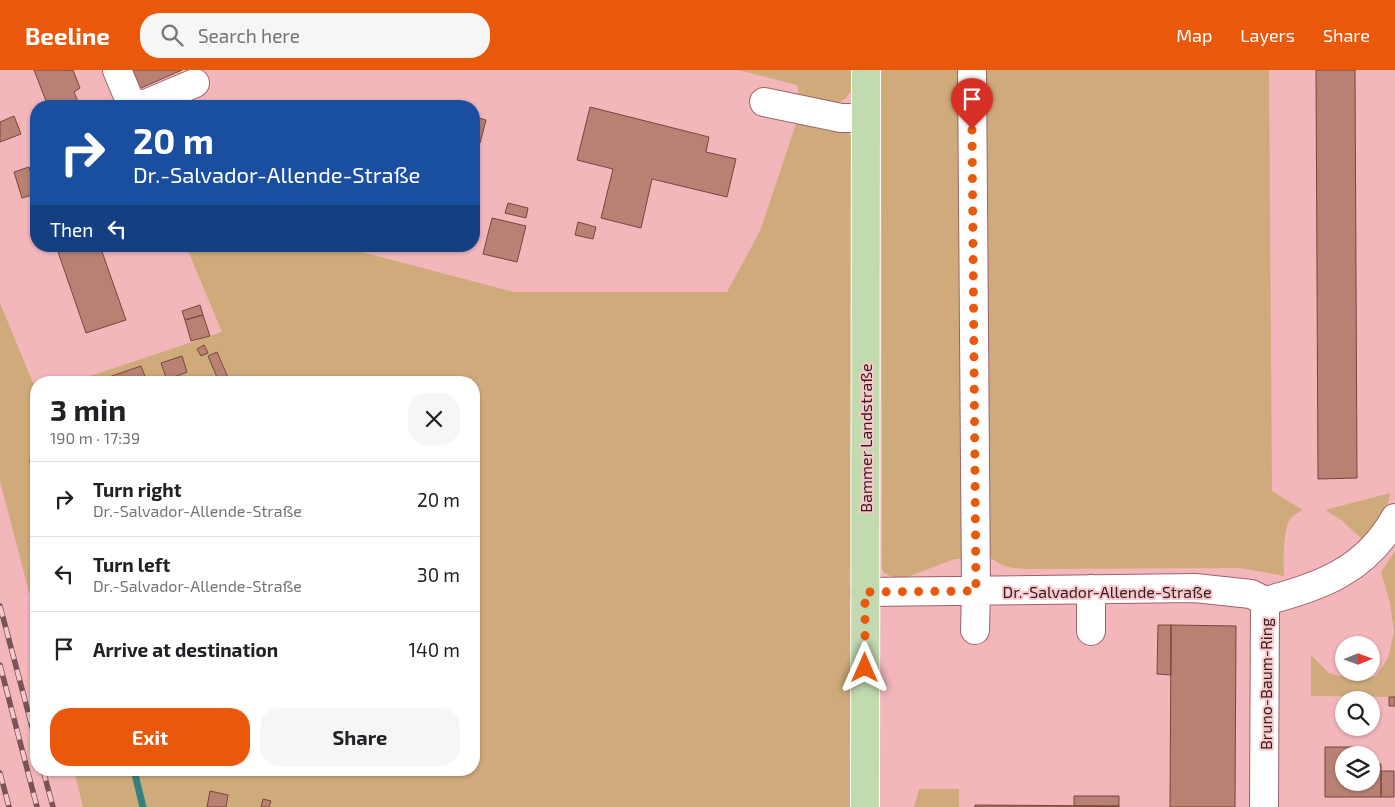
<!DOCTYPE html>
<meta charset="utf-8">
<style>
:root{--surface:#fff;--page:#f6f6f6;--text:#202124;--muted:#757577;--line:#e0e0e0;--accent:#ea580c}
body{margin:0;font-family:"Exo 2",sans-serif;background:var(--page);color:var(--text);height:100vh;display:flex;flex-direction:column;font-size:19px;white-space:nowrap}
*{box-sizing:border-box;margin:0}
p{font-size:16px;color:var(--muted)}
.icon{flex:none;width:28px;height:28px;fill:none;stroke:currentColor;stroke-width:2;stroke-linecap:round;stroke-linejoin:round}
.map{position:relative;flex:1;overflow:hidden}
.panel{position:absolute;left:30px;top:306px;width:450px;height:400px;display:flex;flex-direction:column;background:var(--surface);border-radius:20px;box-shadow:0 1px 4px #0004}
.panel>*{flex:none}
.guide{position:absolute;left:30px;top:30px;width:450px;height:152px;border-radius:20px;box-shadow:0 1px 4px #0004;background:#1a4fa0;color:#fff;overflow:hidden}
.needle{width:32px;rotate:89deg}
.fabs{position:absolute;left:1335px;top:566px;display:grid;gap:10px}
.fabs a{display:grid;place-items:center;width:45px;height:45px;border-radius:50%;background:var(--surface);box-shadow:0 1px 4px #0004;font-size:25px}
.pin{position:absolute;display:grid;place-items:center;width:42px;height:42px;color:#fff;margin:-51px -21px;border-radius:50% 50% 50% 0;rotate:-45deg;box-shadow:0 0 5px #0007}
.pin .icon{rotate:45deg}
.me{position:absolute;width:55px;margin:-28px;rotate:0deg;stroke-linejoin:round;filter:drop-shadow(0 0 4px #0008)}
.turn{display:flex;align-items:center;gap:18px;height:105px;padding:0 20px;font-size:22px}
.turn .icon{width:65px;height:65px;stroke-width:2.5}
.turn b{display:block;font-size:35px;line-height:42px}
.then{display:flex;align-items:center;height:48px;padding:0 20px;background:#0003;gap:10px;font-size:19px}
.round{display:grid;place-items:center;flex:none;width:52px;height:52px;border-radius:20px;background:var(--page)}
.headline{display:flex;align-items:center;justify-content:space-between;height:85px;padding:0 20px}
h1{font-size:30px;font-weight:700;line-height:38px}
.action{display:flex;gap:10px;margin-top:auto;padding:10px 20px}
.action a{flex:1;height:58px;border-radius:20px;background:var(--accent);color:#fff;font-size:20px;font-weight:700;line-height:58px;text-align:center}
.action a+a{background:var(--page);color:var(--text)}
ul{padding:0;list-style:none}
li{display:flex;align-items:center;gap:15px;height:75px;padding:0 20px;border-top:1px solid var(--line)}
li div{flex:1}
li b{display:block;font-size:19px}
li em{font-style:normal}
header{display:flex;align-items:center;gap:30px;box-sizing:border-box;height:70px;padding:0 25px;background:var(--accent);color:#fff}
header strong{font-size:24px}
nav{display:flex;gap:28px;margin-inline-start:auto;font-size:18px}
.search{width:350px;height:45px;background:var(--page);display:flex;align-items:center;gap:12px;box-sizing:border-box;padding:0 18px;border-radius:20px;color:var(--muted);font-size:19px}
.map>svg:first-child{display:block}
</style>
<header>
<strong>Beeline</strong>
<div class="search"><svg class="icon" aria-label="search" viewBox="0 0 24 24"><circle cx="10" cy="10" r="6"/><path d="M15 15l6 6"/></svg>Search here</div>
<nav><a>Map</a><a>Layers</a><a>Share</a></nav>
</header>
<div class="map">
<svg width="1395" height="737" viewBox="0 0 1395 737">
<rect width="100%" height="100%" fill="#f3b6bb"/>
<!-- green -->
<path fill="#cfab7c" d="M738,0H854V17L846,28L831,37L801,33L797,15Z
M881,0H1269L1272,421L1303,440C1299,442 1292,446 1290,449C1283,459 1283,494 1284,506L1240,498L1027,499L1012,498L1002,495L992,489H955L899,510L884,503L882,498Z
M797,51C811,54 837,54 848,63C852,65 852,69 854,73L851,737H83L74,700H474V312H72L222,262L186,176H339L514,222H727L760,161Z
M0,233L36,320V549L0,411Z
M1390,423L1387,438L1363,470L1340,449L1325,440Z
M1395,481V627L1311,626V585L1329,603L1357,611L1376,606L1388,588L1394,562L1390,533L1381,502Z
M919,719H959V737H914Z"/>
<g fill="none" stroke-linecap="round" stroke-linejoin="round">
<!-- stream -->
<path stroke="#37807f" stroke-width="7" d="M33,391L36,399
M134,700L143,737"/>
</g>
<!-- building -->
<path fill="#b88174" stroke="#78463b" d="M34,0H65L66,1L73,0L80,18L74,22L79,34L74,36H48Z
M123,0H182L132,22Z
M1316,0H1355L1357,408L1318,409Z
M590,37L709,67L706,82L736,89L727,127L652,109L641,158L601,148L613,99L577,90Z
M14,46L21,64L0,72V52Z
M475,47L486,50L480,73L474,71Z
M29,97L36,124L22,128L14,102Z
M508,133L528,138L526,148L505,143Z
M492,148L526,156L517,192L483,184Z
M578,152L596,157L593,169L575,165Z
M56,176H100L126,250L86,263Z
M200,235L203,245L185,250L182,241Z
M203,245L210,266L191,271L185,250Z
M204,275L208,283L201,286L197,279Z
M217,282L230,312H219L208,286Z
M182,286L187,302L167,310L161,293Z
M141,296L147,312H111L109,307Z
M1158,555H1171V605L1157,604Z
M1171,555L1236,556L1235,737H1170Z
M1389,627H1395V636H1389Z
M1325,677H1355V685H1344V712H1371V694H1381V727H1325Z
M1381,701H1394V727H1381Z
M210,721L228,725L226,737H207Z
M1074,726H1119V736H1074Z
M263,729L271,731L269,737H261Z
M975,735L1119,736V737H975Z"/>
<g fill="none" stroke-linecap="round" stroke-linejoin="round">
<!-- minor casing -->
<g stroke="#9a6368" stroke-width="30">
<path id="minor" d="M117,0L130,31L143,35L195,13
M972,0L976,521L975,560
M764,32L841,48H866
M865,522L1195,518L1251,524L1265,531
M1265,531C1320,517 1366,500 1395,448
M1091,561V519
M1264,737L1265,531"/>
</g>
<!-- major casing -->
<g stroke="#fff" stroke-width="30">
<path id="major" d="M865,737L866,0"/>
</g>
<!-- minor -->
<use href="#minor" stroke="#fff" stroke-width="28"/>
<!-- major -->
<use href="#major" stroke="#c1dab0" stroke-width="28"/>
<!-- rail casing -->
<g stroke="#785457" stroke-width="5.5">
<path id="rail" d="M0,536L36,672
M0,595L37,737
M43,700L53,737
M0,703L9,737"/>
</g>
<!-- rail -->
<use href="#rail" stroke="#f9c7ca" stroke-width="4" stroke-dasharray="11" stroke-linecap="butt"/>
</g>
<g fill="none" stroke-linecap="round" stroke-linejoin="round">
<!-- route -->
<path stroke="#ea580c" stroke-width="9" stroke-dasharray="0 16.2" d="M865,598V522L976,521L972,59"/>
</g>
<g text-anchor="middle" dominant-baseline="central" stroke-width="4" stroke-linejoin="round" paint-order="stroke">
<!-- street labels -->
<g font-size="16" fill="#321c1e" stroke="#f9c7ca">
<text transform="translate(865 368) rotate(-90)">Bammer Landstraße</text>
<text x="1107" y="521">Dr.-Salvador-Allende-Straße</text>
<text transform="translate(1265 614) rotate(-90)">Bruno-Baum-Ring</text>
</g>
</g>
</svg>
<div class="fabs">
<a><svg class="needle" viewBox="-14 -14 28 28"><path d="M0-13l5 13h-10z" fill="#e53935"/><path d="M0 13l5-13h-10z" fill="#757577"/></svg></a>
<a><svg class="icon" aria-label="search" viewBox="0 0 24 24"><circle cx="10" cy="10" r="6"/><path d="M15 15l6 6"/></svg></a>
<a><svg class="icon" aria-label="layers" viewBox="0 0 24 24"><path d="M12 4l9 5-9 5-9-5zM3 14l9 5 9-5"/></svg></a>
</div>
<div class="pin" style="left:972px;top:59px;background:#d93025"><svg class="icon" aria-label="arrive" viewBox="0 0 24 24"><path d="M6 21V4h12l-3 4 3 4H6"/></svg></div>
<svg class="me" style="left:865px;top:598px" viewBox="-20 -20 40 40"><path d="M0-17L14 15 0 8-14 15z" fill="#ea580c" stroke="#fff" stroke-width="4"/></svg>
<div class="guide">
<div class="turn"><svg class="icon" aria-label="right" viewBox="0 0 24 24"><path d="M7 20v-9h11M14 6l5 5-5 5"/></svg><div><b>20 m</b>Dr.-Salvador-Allende-Straße</div></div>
<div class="then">Then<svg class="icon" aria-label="left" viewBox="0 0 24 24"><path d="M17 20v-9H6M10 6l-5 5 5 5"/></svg></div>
</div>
<section class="panel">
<div class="headline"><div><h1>3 min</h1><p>190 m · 17:39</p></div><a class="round"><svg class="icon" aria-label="close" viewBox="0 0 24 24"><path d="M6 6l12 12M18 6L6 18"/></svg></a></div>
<ul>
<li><svg class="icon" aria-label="right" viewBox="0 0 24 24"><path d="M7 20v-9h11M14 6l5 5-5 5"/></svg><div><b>Turn right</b><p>Dr.-Salvador-Allende-Straße</p></div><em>20 m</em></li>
<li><svg class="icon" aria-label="left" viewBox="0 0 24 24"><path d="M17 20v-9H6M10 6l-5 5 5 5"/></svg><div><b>Turn left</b><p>Dr.-Salvador-Allende-Straße</p></div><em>30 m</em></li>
<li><svg class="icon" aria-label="arrive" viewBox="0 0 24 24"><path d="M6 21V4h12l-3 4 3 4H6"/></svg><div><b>Arrive at destination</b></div><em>140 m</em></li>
</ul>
<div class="action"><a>Exit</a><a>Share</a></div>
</section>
</div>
